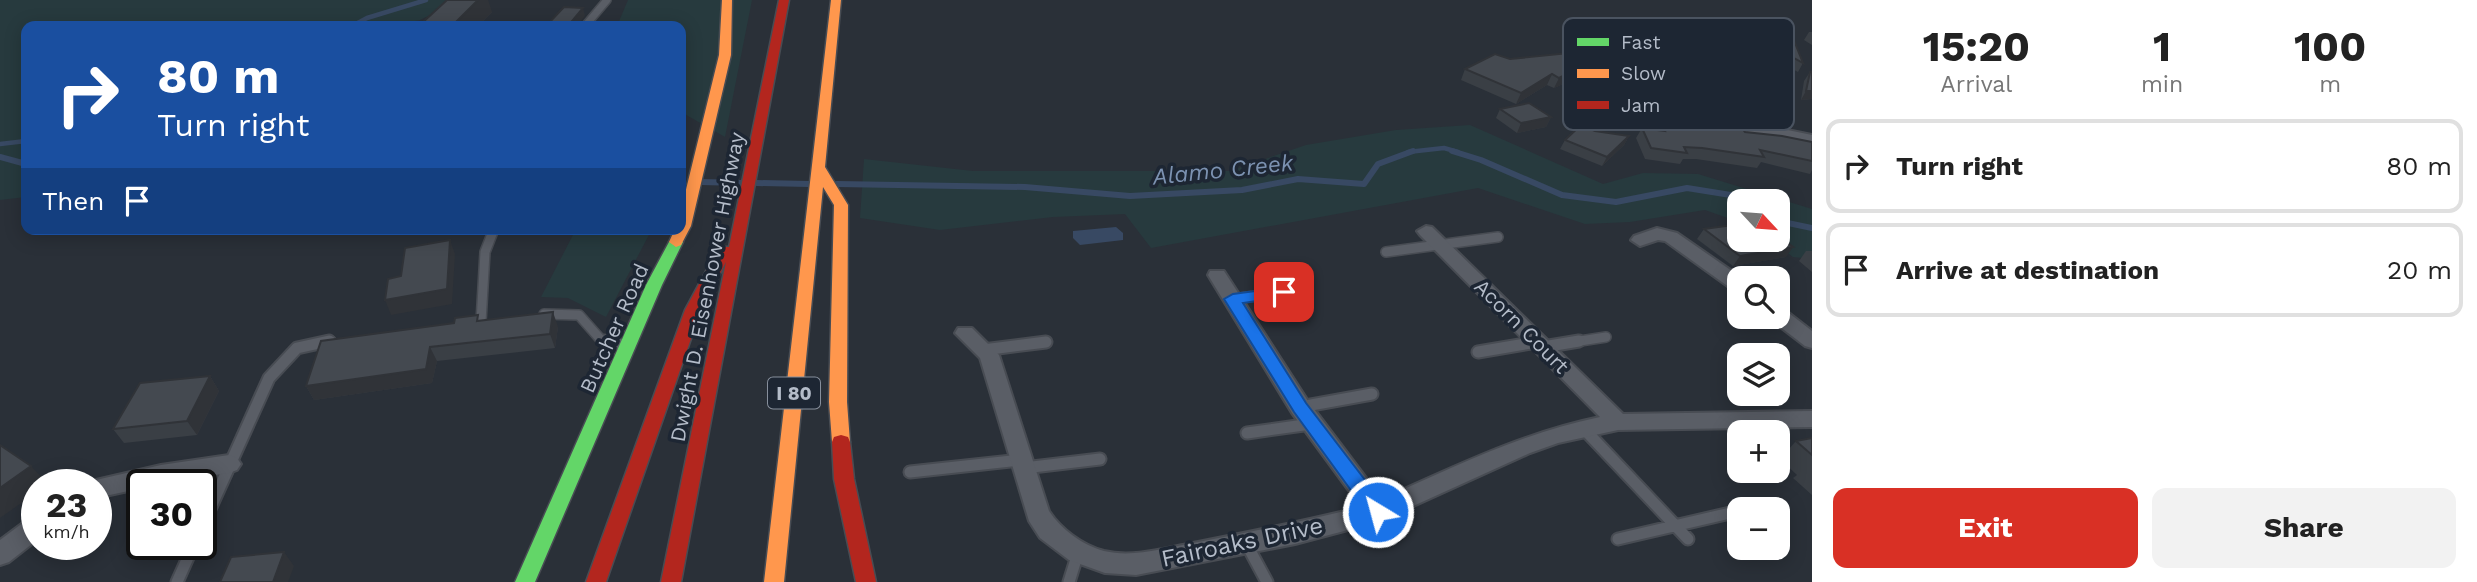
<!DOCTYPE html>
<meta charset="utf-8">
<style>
:root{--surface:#fff;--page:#f2f2f2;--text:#222;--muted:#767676;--line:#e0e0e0;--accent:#d93025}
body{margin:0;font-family:"Work Sans",sans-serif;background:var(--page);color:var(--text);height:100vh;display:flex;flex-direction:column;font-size:26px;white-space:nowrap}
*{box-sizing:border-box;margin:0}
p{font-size:23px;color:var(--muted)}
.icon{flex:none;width:38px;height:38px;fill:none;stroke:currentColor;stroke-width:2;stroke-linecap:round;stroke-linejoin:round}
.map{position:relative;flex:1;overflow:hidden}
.drawer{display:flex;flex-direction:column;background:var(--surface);width:665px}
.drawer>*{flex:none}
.top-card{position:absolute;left:21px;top:21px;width:665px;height:214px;border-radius:14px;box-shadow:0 4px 18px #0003;background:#1a4fa0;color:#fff;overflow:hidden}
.needle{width:46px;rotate:116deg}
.buttons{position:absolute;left:1727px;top:189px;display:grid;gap:14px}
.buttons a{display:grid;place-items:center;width:63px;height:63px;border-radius:14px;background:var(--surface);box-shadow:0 4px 18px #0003;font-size:35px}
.speed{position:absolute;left:21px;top:469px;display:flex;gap:14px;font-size:35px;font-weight:700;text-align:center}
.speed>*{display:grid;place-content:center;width:91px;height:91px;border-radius:50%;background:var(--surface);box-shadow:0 4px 18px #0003;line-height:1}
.speed small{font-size:18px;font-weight:400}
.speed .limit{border:4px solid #111;border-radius:10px;background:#fff;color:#111}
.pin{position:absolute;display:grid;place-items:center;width:60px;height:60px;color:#fff;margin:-30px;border-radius:14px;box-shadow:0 4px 10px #0006}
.me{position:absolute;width:77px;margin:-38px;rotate:323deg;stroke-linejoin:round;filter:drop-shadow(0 0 5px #0008)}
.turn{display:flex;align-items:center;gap:24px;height:147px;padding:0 21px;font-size:32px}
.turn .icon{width:91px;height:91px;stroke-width:2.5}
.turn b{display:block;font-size:49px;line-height:60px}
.then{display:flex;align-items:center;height:66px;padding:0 21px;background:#0003;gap:14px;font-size:26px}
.eta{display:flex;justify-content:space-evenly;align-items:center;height:119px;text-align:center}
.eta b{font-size:42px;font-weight:700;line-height:49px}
.cta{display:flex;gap:14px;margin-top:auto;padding:14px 21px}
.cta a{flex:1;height:80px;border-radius:14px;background:var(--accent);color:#fff;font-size:28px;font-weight:700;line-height:80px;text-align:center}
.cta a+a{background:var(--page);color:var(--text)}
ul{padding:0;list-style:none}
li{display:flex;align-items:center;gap:21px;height:94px;margin:0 14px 10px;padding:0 7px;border:4px solid var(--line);border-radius:14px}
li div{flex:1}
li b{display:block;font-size:26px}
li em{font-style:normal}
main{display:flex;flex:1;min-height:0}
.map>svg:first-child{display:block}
</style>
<main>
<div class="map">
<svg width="1812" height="582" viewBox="0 0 1812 582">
<rect width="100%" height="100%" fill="#2a3038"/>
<!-- green -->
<path fill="#273a3e" d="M0,0H461L420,20L391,26H26V197L0,200Z
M628,0H752L725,137L681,112V26H617Z
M1470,125L1603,184L1643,173L1698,174L1812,209V259L1793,257L1770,240H1778V201H1740L1739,222L1705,210L1630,222L1585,224L1478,188L1151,248L1125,214L1053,217L940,230L860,218L864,159L973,171H1230L1306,145L1396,130Z
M576,229H652L606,317L568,298L541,297Z"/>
<!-- water -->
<path fill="#384963" d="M1116,227L1123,233V240L1080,245L1073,238V231Z"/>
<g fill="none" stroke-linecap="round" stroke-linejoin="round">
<!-- stream-far1 -->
<path stroke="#384963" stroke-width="4.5" d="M352,26L367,18L426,0
M0,144L26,141
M1408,152L1444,148L1458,152"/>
<!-- stream -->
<path stroke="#384963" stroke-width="6" d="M1452,151L1481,160L1562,195L1616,202L1687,188L1737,196L1744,201
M0,157L26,164
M701,182L742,183
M757,183L809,184
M837,184L1025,187L1130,196L1242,190L1298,179L1364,184L1378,164L1413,151
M1778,221L1812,228"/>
<!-- lane-far2 casing -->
<g stroke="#484c53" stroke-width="10">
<path id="lane-far2" d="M585,26L607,0"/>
</g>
<!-- lane-far1 casing -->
<g stroke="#484c53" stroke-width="12">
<path id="lane-far1" d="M1386,252L1498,237
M1233,299L1284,292
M544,314L579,315L602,341L613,343
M481,322L485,252L494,229
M321,343L331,341
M1037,343L1046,342
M1530,343L1537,342
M1567,343L1606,337"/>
</g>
<!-- lane casing -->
<g stroke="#484c53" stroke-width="15">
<path id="lane" d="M604,341L628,346
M1543,347L1579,341
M983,350L1046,342
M1478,352L1537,342
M1300,407L1372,394
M1584,429L1688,539
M1247,433L1311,424
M1024,468L1100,459
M910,472L1021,460
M201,529L269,378L297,348L329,341
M1618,539L1739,511
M1246,543L1267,582
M177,582L194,544
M1069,582L1078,553"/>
</g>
<!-- street casing -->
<g stroke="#484c53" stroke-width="4">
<path id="street" d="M1761,77L1768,81L1763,125L1812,135V145C1740,128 1668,118 1594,120L1586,115L1594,110L1677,112L1748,122L1754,81Z
M1426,226L1432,227L1623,414L1812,411V427L1618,430L1558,443L1530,453L1378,522L1295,544L1136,575L1105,573L1069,560L1040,538L1029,521L980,358L955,333L958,328H972L999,355L1049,511C1061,529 1082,545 1104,551C1133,558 1165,548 1193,543C1250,532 1305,521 1361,507L1292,413L1208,275L1210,271H1224L1308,401L1382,499C1454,467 1522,433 1600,417L1420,235L1417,231Z
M1657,228L1677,233L1742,278H1740V292L1733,290L1665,241L1658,240L1640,246L1631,240L1634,236Z
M1778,308L1785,310L1812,331V348L1805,346L1771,320L1769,317H1778Z
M229,455L237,458L241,464L237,470L229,473L142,485V488L96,498V485H86L96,480L161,465Z
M37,516V540L9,562L0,565V540L28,519Z"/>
</g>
<!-- fast casing -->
<g stroke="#484c53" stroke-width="3">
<path id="fast" d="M676,237L683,242L662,285L535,582H515L646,285L669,242Z"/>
</g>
<!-- slow casing -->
<g stroke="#484c53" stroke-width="3">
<path id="slow" d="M722,0H732L731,55L691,226L681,245L676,247L669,242L675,229H681V210L719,55Z
M831,0H841L825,167L848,205L847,402L850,442L848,447L841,449L834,447L832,442L829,402L834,205L823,187L784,582H764Z"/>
</g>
<!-- jam casing -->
<g stroke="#484c53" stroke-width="3">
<path id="jam" d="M779,0H789L681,582H661L726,262L701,310L606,582H586L685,310L719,247H729Z
M841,435L848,437L850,442L854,479L876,582H856L834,479L832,442L834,437Z"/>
</g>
<!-- lane-far2 -->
<use href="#lane-far2" stroke="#5a5e66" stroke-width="7"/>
<!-- lane-far1 -->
<use href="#lane-far1" stroke="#5a5e66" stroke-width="9"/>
<!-- lane -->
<use href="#lane" stroke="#5a5e66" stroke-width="11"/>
<!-- street -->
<use href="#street" fill="#5a5e66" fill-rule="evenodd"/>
<!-- fast -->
<use href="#fast" fill="#63d668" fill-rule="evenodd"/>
<!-- slow -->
<use href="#slow" fill="#ff974d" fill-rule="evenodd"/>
<!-- jam -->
<use href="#jam" fill="#b3261e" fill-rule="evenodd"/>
</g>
<!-- wall -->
<path fill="#3a3f45" d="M492,12L478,26H424L422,23Z
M1750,31L1803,63L1798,72L1744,42Z
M1701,32L1739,45L1733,56L1715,59L1722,81L1714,94L1717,103L1711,114L1680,110L1674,99L1601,87L1597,78L1570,81L1554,88L1547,85L1516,104L1461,80L1465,69L1510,59H1624L1626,55L1641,57Z
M1809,32H1812V45L1804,40Z
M1810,72H1812V99L1801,100L1804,81Z
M1500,109L1551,117L1546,127L1517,133L1496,118Z
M1695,116L1745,132L1812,142V170L1810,174L1761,162L1757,168L1696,159H1683L1680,164L1645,159L1636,138L1642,128L1653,129L1659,118L1691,123Z
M1629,136L1624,145L1602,166L1560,149L1565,140Z
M1704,229L1786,257L1733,266L1697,239Z
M1806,251H1812V272L1799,261Z
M480,320L558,327L555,348L437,361L432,383L314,400L306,386Z
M210,376L219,391L197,435L124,443L113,429Z
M1812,438V495L1793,478L1797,475L1780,459L1796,441Z"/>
<!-- shaded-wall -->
<path fill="#303338" d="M478,0H488L492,12L478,26H453V25Z
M583,8L585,16L577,26H568Z
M1739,45L1733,56L1707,61L1713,50Z
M1575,70L1570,81L1554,88L1559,78Z
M1552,74L1547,85L1516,104L1521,93Z
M1806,91H1812V99L1801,100Z
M1551,117L1546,127L1517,133L1521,123Z
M1629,136L1624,145L1602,166L1607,157Z
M450,240L455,254L452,304L391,315L385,300Z
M1793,247L1786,257L1733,266L1740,256Z
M553,312L558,327L555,348L550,334Z
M430,347L437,361L432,383L314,400L306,386Z
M210,376L219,391L197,435L187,421Z
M31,466L48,484L37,485V492L0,518V488Z
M284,552L294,566L288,582H273Z"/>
<!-- building -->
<path fill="#444950" stroke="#303338" stroke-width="2" d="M447,0H478L453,25L422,23Z
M564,7L583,8L568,26H546Z
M1695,29L1701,32L1710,30L1739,45L1713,50L1722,81L1717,80L1719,86L1712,85L1717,103L1686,99L1680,88L1607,76L1602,67L1575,70L1559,78L1552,74L1521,93L1465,69L1495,54L1510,59L1569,53L1628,59L1626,55L1641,57L1660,35Z
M1750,31L1776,35L1791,33L1803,63L1749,33Z
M1810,72H1812V91H1806Z
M1529,103L1551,117L1521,123L1500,109Z
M1695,116L1721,119L1723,124L1741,127L1745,132L1782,136L1812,142V161L1760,150L1764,157L1702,148L1684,147L1687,153L1651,148L1642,128L1665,131L1659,118L1700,124Z
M1581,125L1595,131L1629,136L1607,157L1565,140Z
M1740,224V240H1778V236L1793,247L1740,256L1704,229Z
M450,240L447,289L385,300L388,279L401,276L405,248Z
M553,312L550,334L430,347L426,369L306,386L321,341L454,323L455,318L478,315L477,321Z
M210,376L187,421L113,429L140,383Z
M1812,438V455L1796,441Z
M0,445L31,466L0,488Z
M284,552L273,582H220L231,557Z"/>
<!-- route -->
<path fill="#1a73e8" stroke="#114b97" stroke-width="2" d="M1284,287L1290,289L1292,292L1290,296L1243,303L1306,403L1385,506L1388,512L1385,518L1378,520L1371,518L1294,412L1224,299L1233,294Z"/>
<g text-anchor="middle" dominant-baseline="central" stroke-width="7" stroke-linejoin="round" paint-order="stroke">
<!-- shield labels -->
<rect fill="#1d2633" stroke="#878f9c" stroke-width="2" x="768" y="377.5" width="52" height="31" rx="5"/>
<g font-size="19" font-weight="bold" fill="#b4bcc9">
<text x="794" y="393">I 80</text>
</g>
<!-- street labels -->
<g font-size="21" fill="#b4bcc9" stroke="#1d2633">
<text transform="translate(707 287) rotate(-79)">Dwight D. Eisenhower Highway</text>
<text transform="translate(1522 326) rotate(45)">Acorn Court</text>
<text transform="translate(614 328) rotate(-66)">Butcher Road</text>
</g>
<!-- water labels -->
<g font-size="23" font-style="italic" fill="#7c92b1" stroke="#1d2633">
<text transform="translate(1223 170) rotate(-6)">Alamo Creek</text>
</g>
<!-- near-street labels -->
<g font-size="24" fill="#b4bcc9" stroke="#1d2633">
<text transform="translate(1242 542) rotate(-12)">Fairoaks Drive</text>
</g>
</g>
<!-- legend -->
<rect x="1563" y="18" width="231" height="112" rx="10" fill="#1d2633" stroke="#4a5360" stroke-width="2"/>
<rect x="1577" y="38" width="32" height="8" fill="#63d668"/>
<rect x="1577" y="69" width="32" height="9" fill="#ff974d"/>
<rect x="1577" y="101" width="32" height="8" fill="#b3261e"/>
<g font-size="19" fill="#b4bcc9">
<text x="1621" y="49">Fast</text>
<text x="1621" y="80">Slow</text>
<text x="1621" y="112">Jam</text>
</g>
</svg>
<div class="buttons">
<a><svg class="needle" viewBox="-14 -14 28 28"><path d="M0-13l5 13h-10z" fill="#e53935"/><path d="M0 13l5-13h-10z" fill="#767676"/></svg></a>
<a><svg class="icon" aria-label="search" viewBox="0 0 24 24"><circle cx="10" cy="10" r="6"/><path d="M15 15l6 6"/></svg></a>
<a><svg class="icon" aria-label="layers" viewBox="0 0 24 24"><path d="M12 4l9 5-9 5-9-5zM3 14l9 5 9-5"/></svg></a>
<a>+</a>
<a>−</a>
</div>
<div class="speed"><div>23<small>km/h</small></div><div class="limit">30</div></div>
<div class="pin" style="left:1284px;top:292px;background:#d93025"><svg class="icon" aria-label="arrive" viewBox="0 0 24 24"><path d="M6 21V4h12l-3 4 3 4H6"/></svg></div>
<svg class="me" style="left:1378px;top:512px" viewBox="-20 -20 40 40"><circle r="17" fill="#1a73e8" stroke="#fff" stroke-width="3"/><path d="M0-11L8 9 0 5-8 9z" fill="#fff"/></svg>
<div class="top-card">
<div class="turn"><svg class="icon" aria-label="right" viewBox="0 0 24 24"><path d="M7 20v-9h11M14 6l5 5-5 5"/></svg><div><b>80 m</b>Turn right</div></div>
<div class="then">Then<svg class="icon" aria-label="arrive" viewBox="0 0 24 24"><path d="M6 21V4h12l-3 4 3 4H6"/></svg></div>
</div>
</div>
<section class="drawer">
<div class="eta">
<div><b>15:20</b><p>Arrival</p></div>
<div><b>1</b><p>min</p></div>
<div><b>100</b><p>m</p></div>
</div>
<ul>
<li><svg class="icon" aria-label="right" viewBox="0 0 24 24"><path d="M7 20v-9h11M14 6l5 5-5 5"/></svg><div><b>Turn right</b></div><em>80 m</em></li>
<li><svg class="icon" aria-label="arrive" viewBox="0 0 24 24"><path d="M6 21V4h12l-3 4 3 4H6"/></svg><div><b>Arrive at destination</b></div><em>20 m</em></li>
</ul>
<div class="cta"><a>Exit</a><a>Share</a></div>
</section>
</main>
